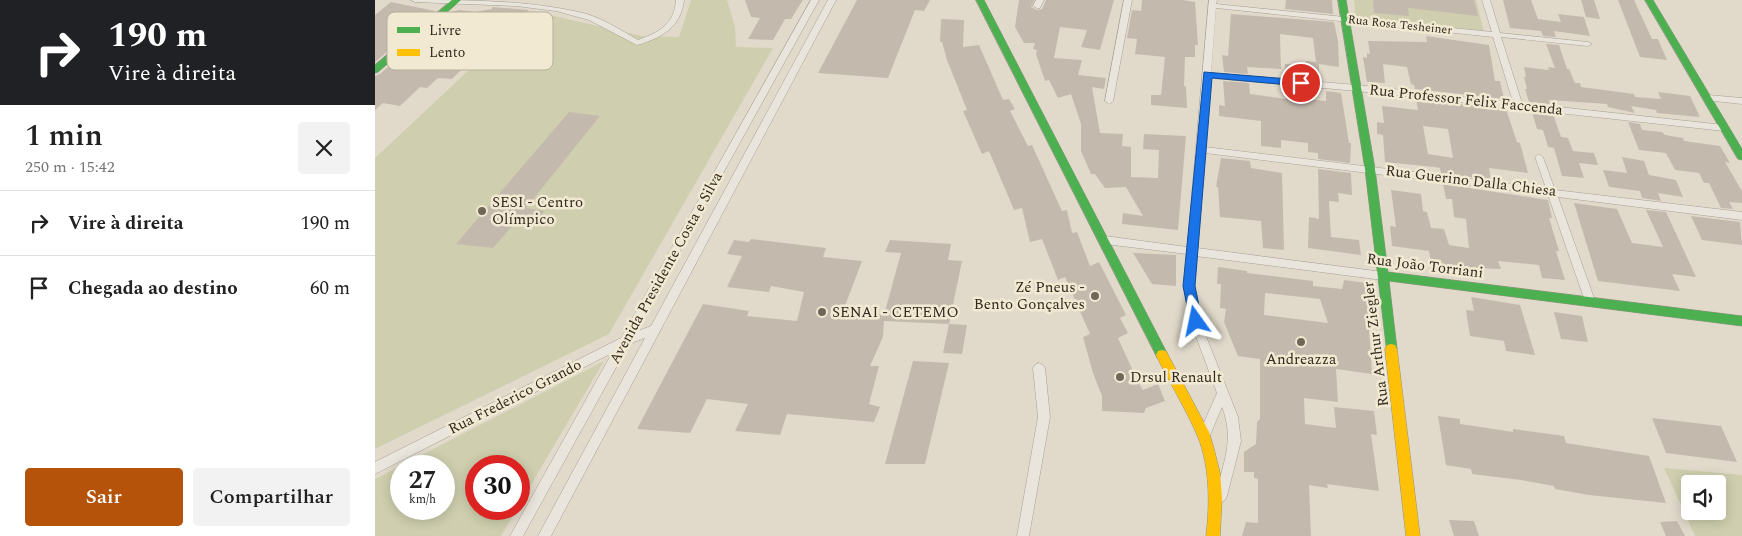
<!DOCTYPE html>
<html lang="pt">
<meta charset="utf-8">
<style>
:root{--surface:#fff;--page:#f2f2f2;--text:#222;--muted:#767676;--line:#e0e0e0;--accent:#b45309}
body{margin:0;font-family:Spectral,serif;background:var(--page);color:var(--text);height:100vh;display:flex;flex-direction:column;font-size:19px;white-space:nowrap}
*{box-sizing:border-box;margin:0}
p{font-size:16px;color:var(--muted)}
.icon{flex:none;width:28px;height:28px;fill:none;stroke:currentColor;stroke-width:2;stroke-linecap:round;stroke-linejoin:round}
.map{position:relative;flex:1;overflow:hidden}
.side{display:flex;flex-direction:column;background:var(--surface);width:375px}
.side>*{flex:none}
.hud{background:#202124;color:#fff;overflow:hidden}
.buttons{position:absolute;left:1306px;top:475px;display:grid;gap:10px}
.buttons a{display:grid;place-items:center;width:45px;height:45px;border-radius:5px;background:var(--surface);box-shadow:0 2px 12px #0003;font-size:25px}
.speed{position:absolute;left:15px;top:455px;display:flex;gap:10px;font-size:25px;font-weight:700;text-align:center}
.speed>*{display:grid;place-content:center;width:65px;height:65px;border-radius:50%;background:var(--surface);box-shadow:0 2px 12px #0003;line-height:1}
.speed small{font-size:12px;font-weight:400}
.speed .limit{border:8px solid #d22;background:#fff;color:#111}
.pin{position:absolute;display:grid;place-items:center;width:42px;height:42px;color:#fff;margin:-21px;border:2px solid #fff;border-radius:50%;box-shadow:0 1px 5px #0007}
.me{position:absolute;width:55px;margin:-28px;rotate:348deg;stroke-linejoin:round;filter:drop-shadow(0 0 4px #0008)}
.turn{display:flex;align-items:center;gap:18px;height:105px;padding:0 25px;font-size:22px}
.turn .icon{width:65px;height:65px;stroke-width:2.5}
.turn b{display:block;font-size:35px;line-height:42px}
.round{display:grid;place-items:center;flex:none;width:52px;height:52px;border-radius:5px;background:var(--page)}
.overview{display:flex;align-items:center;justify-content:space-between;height:85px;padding:0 25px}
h1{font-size:30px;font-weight:600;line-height:38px}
.button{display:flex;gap:10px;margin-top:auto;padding:10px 25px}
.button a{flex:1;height:58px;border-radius:5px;background:var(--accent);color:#fff;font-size:20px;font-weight:600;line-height:58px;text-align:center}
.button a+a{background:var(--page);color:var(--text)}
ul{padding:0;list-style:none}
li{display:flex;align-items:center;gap:15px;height:65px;padding:0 25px;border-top:1px solid var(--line)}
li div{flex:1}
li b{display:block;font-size:19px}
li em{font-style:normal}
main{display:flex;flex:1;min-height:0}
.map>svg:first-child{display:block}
</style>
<main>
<section class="side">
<div class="hud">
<div class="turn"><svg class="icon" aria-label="right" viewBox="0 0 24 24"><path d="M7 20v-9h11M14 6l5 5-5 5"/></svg><div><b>190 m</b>Vire à direita</div></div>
</div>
<div class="overview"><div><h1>1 min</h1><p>250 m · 15:42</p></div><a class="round"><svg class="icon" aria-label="close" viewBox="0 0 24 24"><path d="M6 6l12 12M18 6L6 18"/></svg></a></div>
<ul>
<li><svg class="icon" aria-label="right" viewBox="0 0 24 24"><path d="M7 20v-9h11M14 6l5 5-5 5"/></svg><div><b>Vire à direita</b></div><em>190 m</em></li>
<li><svg class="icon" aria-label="arrive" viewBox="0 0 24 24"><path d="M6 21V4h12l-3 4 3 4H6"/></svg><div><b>Chegada ao destino</b></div><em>60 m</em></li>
</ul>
<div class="button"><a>Sair</a><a>Compartilhar</a></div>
</section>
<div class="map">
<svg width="1367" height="536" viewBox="0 0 1367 536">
<rect width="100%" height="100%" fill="#e1dacb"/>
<!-- green -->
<path fill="#cfcfaf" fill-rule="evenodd" d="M316,0H352L360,27L361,47L398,48L234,334L0,449V158L157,11L267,36L304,37Z
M979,0H1101L1109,32L981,19Z
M229,361L144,505V466H101V509H142L126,536H0V479ZM26,466H69V509H26Z
M1289,468L1367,475V536H1320ZM1315,484H1342V511H1315Z"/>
<!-- building -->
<path fill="#c4b9ad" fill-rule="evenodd" d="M370,0H428L416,19H410L398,40L373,39L385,18L376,17Z
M482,0H555L549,11L540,10L513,78L443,73Z
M644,0H659L656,7L662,10L667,9L671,0H739L725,50L706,47L712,30L685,27L679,58L707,60L703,75L731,78L729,89L717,87L725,133L748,134L747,146L756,147V177L783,178L784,150L768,149L769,134L811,136L803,230L747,224L748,213L768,216L751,187L730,188L720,174H716L706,151V124L696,94L683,98L674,80L670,81L661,54L662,50L658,49L660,43H649L640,27Z
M767,0H808L820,2L823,45H820V57H810L809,86L811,87L812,108L776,105V95H786L790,57L760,54L762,39L752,38L757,10L766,11Z
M911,0H957L958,14L910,9Z
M998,0H1099L1103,16L1033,8L1034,16L999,13Z
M1128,0H1156L1163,19L1186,22L1183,14L1209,17L1215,36L1179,31L1181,37L1168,36L1166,31L1135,28Z
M1206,0H1219L1225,19L1211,17Z
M1243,0H1259L1277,39H1283L1292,60L1265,57Z
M16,2L60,11L0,62V15Z
M117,7L154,10L108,52H104L77,79L63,78L52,88L45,87L25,106L8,103L0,110V76L5,74L76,12L84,10L100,12L117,9Z
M856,14L959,22L963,41L964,67L944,64V76L931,75V61L941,62L938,38L905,34L906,69L872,67L873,74L849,72L847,55L853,56Z
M566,19L589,20L588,47L604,45L628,100L634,99L640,109L635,111L653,146L657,145L687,211L692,210L697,233L702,232L715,266L724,262L751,315L745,318L753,333L743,338L763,382L768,390L783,384L790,401L771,408L769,413L727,411V396L718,373L708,337L715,334L690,277L683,280L667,239L655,242L647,208L639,210L614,151L607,154L588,111L592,110L572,60L567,42H565Z
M1051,36L1114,45L1120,81H1125L1129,99L1040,89L1039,85L1036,84L1032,67L1008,64L1010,83L992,82L988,57L992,58V53L995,54L993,41L1052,42Z
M1171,44L1184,45L1192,69H1194L1200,83H1205L1206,87L1259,94L1260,97L1286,99L1283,92L1315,96L1325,117L1282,113L1281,110L1256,106L1260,113L1233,107L1232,104L1174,100L1175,104L1154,102L1150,89H1152L1149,77H1151L1149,67L1174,70L1173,67L1180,68Z
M910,64L930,65V79L911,77Z
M848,81L874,83L875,94L911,99V87L930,88V99L951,101V91L966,93L974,143H976L975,163L943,159V153L933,152V143L906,140V148L886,146V121L844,116V105L850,106Z
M1041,99L1131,109L1142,142L1145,143L1153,173L1114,168L1116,180L1066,173L1065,168L1059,167L1010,162L1008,135L1002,134V122L1009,123L1007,106L1043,110ZM1048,126L1073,129L1078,158L1053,154Z
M194,112L225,116L151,208L170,211L157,226L139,224L118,248L81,244Z
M1157,112L1178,114L1186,137L1193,138L1198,151L1219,153L1223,165L1204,163L1209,178L1187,176L1179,148L1173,147L1168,130L1162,129Z
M1253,122L1265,124L1267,130L1287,132L1290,135L1308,138L1309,141L1345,146L1355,163L1350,162L1367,191V203L1354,202L1358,209L1346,208L1334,183H1329L1324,173L1300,170L1291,153L1264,150Z
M1247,157L1269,161L1274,175L1301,180L1308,197L1283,193L1286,201L1267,198L1265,191L1234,187L1228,170L1252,173Z
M846,158L875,161L876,168L907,173L909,250L888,248L886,221L845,217L843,187H841Z
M943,169L976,173L977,195L963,193L964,202L954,201L956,237L984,240L986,255L933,248L934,217L944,219Z
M1068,184L1173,200L1177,218H1174L1184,251H1181L1190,280L1167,278L1164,265L1123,261L1126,269L1099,268V270L1057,267L1054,251L1017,246L1015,226L1021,227L1016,190L1046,194L1048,211L1052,212L1056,228L1069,229L1074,245L1094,248L1091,219L1079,217L1077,199H1071Z
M1199,203L1242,209L1257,243L1288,247L1271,210L1291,212L1321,277L1297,274L1305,291L1223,281Z
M1316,216L1365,222L1367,245L1327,240Z
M376,239L451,248L448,257L487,261L468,311L509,315L526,253L510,252L515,240L576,244L573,260L587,261L574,324L592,325L587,354L568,353L574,324L509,321L508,337L495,366H504L494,404L505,407L499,422L412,414L405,435L360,431L373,404L332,399L315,433L262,429L328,304L374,311L372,316L422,321L429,292L396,286L394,292L352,287L367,256L352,254L359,240L374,242Z
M758,253L801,255V286L777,284Z
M843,267L872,271V273L938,281V286L967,289L969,280L991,283L997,374L961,369L963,402L929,398L930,424L961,428L959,407L999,411L1002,435L996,434L1004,491L952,484L953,488L934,485L936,536H867L871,522L883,523V479L879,478V472H869V452L881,444L882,422L885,419V359L863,356L849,322L851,309L845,308L846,284H842ZM890,293L945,299L953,323L889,315Z
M1096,297L1145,305L1160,355L1131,351L1129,341L1095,336L1091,310L1099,311Z
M1179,312L1207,316L1213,342L1186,339Z
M538,361L574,363L550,464H510Z
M1063,416L1085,419V424L1112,428L1138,432V429L1189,436L1191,443L1274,456L1291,503L1214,495L1180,489L1179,486L1146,480L1097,474L1096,469L1071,465Z
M1277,418L1346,426L1362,462L1291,453Z
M1074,520L1099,521L1104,536H1079Z
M1302,521L1310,536H1291L1285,522Z"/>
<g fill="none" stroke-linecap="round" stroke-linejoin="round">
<!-- street casing -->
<g stroke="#a69f95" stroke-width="1">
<path id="street" d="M36,0C94,0 156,0 212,14C230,20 246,30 263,40C284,32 299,25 301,0H309C306,27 287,38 262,45L214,20L181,11L141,6L40,2Z
M436,0H444L260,332L276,326L453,0H461L176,536H163L270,338L254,344L148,536H135L237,353L0,474V462L246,338Z
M661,0H669L665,8H662L658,6Z
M749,0H757L738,101L734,104L730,101Z
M834,0H842L841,4L1117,32L1107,0H1115L1125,33L1213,42L1217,44L1213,46L1126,37L1147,103L1349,125L1353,128L1349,131L982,91L835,78L830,147L1171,188L1160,157L1164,154L1168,157L1180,190L1367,212V220L1183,197L1220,301L1219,304H1211L1210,301L1173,195L830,153L822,248L1008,272L1012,273L1013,276L1012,279L1008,280L821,256L819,286L829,331L863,417L866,441L852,496L850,500L846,502L842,500L840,496C848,464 860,440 847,407L833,440L829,441L825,440L823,436L842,393L819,331L809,286L812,254L730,244L725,240L730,236L812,247ZM841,8L1118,37L1138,102L982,85L836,73Z
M1333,95L1367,98V104L1330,100V96Z
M664,363L668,365L670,368L675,417L654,536H642L663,417L658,368L660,365Z"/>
</g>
<!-- fast casing -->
<g stroke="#958f85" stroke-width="1">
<path id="fast" d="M77,0H86L3,72L0,73V65Z
M601,0H609L791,351L793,355L791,359L787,360L783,359Z
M963,0H971L1000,169L1013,272L1367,316V326L1014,281L1022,349L1020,353L1016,354L1012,353L990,169Z
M1270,0H1278L1367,149V160L1363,159Z"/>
</g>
<!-- slow casing -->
<g stroke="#958f85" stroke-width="1">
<path id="slow" d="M1016,344L1020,345L1022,349L1045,536H1031L1010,349L1012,345Z
M787,350L791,351L834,432L839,449L845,473L847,498L845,536H831C835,504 835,468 823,437C811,409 794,382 781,355L783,351Z"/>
</g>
<!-- street -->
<use href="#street" fill="#eae5dc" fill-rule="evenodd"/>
<!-- fast -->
<use href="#fast" fill="#4caf50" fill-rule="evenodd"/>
<!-- slow -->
<use href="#slow" fill="#ffc107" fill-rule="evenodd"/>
</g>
<!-- route -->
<path fill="#1a73e8" stroke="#114b97" d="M829,72L926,80L930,83L926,86L837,78L820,286L827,321L821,326L815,321L808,286Z"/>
<!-- markers -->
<g fill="#70675b" stroke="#f1e9d2" stroke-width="2">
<circle cx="107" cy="211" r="5"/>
<circle cx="720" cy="296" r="5"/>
<circle cx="447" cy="312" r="5"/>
<circle cx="926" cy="342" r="5"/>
<circle cx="745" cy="377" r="5"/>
</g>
<g text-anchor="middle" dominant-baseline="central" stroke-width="5" stroke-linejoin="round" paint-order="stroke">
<!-- far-street labels -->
<g font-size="12" fill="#33291e" stroke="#f1e9d2">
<text transform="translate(1025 25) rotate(6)">Rua Rosa Tesheiner</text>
</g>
<!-- street labels -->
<g font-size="15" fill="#33291e" stroke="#f1e9d2">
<text transform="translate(1091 100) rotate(6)">Rua Professor Felix Faccenda</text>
<text transform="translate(1096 181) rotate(7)">Rua Guerino Dalla Chiesa</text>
<text transform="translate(1050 266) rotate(7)">Rua João Torriani</text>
<text transform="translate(291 268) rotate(-61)">Avenida Presidente Costa e Silva</text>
<text transform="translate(1001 344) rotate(-97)">Rua Arthur Ziegler</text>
<text transform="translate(140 397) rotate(-27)">Rua Frederico Grando</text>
</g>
<!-- poi labels -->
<g font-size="15" fill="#33291e" stroke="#f1e9d2" text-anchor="start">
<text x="117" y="202">SESI - Centro<tspan x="117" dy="17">Olímpico</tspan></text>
<text x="710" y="287" text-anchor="end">Zé Pneus -<tspan x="710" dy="17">Bento Gonçalves</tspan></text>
<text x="457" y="312">SENAI - CETEMO</text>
<text x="926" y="359" text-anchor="middle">Andreazza</text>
<text x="755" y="377">Drsul Renault</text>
</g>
</g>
<!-- legend -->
<rect x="12" y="12" width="166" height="58" rx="8" fill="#f1e9d2" stroke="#b8af9c" stroke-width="1"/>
<rect x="22" y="27" width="23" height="6" fill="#4caf50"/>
<rect x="22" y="49" width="23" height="7" fill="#ffc107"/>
<g font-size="14" fill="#33291e">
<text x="54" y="35">Livre</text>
<text x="54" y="57">Lento</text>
</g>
</svg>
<div class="buttons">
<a><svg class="icon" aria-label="sound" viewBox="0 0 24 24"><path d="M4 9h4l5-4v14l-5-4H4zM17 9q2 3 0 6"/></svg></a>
</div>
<div class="speed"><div>27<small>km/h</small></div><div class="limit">30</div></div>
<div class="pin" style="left:926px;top:83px;background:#d93025"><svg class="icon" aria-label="arrive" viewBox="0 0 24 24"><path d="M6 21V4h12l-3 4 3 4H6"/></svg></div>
<svg class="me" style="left:821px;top:321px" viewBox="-20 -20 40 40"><path d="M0-17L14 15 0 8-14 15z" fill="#1a73e8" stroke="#fff" stroke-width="4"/></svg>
</div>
</main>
